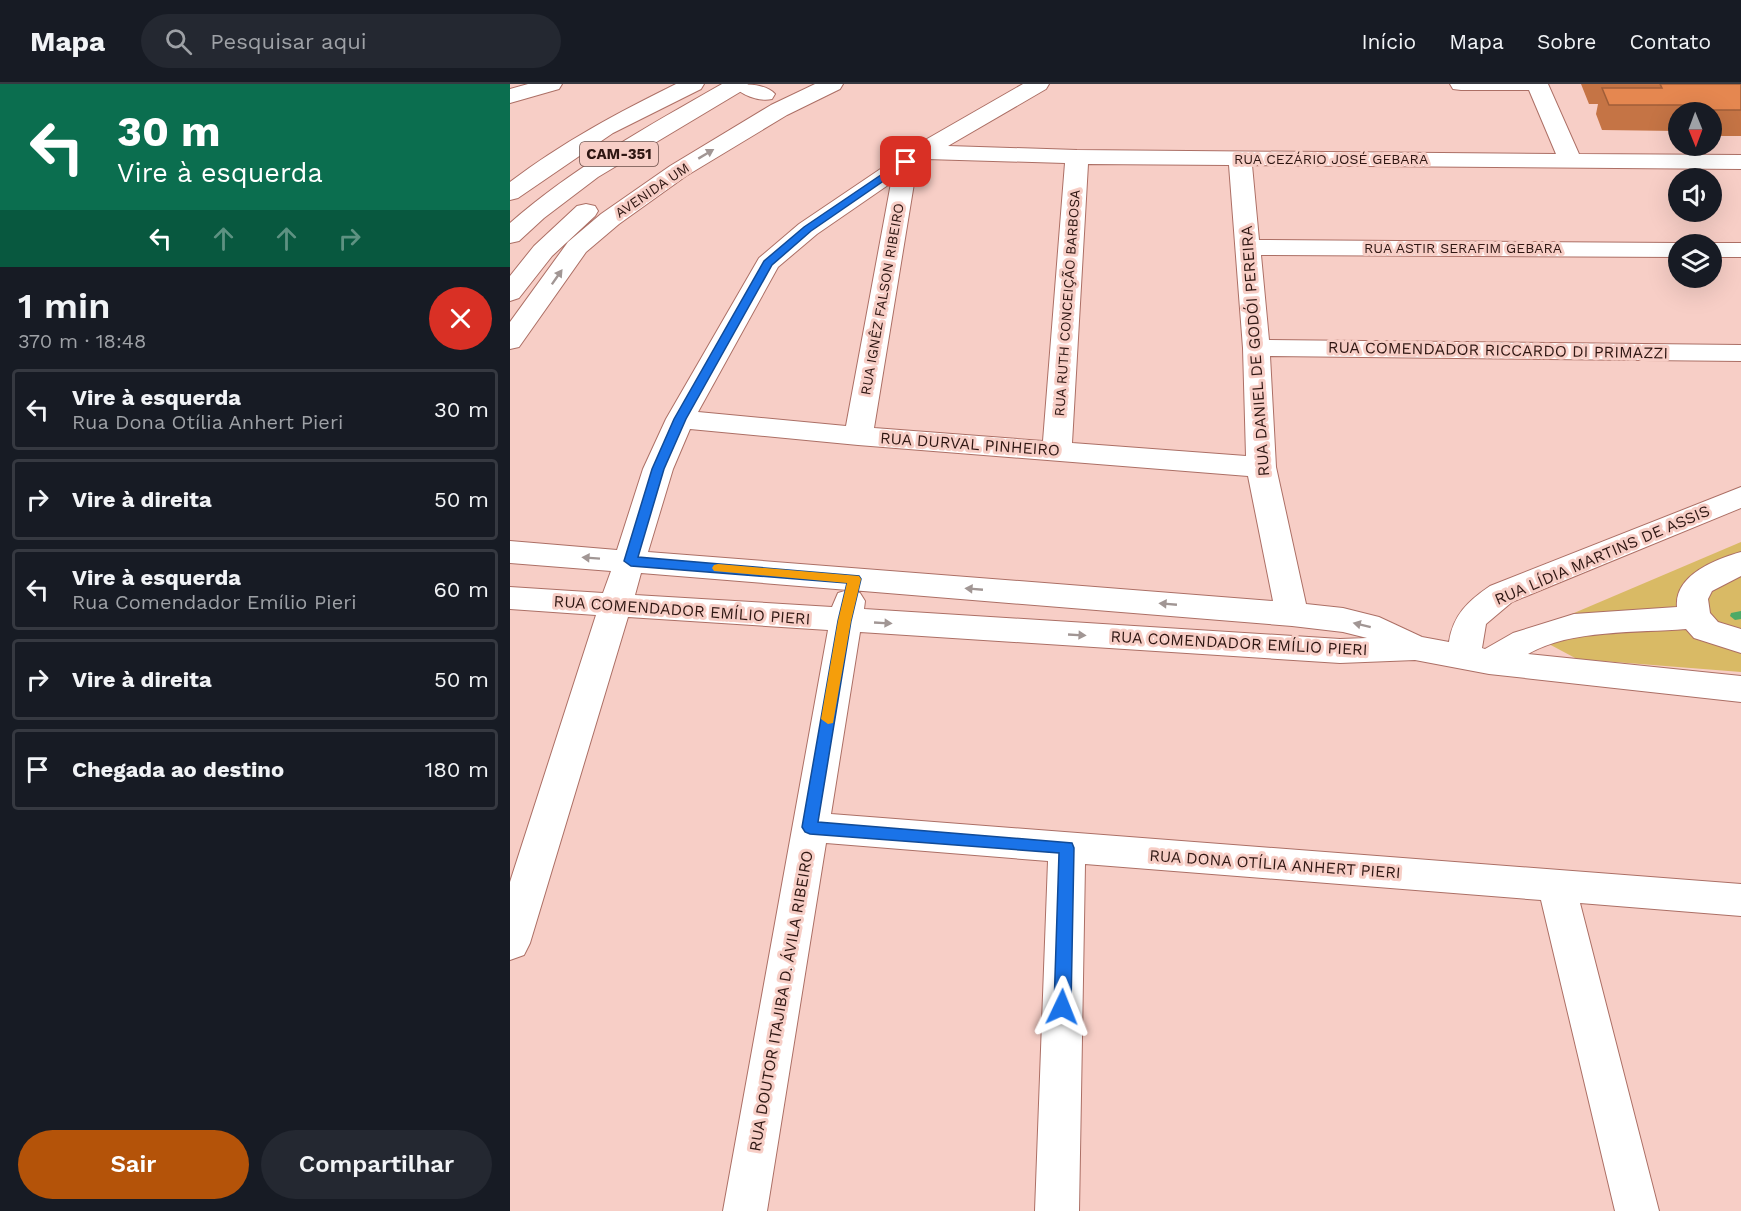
<!DOCTYPE html>
<html lang="pt">
<meta charset="utf-8">
<style>
:root{--surface:#171b24;--page:#242831;--text:#f1f3f6;--muted:#9ea1a6;--line:#363941;--accent:#b45309}
body{margin:0;font-family:"Work Sans",sans-serif;background:var(--page);color:var(--text);height:100vh;display:flex;flex-direction:column;font-size:22px;white-space:nowrap}
*{box-sizing:border-box;margin:0}
p{font-size:20px;color:var(--muted)}
.icon{flex:none;width:33px;height:33px;fill:none;stroke:currentColor;stroke-width:2;stroke-linecap:round;stroke-linejoin:round}
.map{position:relative;flex:1;overflow:hidden}
.side{display:flex;flex-direction:column;background:var(--surface);width:510px}
.side>*{flex:none}
.top-card{background:#0b6e4f;color:#fff;overflow:hidden}
.needle{width:39px;rotate:179deg}
.controls{position:absolute;left:1158px;top:18px;display:grid;gap:12px}
.controls a{display:grid;place-items:center;width:54px;height:54px;border-radius:50%;background:var(--surface);box-shadow:0 6px 24px #0002;font-size:30px}
.pin{position:absolute;display:grid;place-items:center;width:51px;height:51px;color:#fff;margin:-26px;border-radius:12px;box-shadow:0 3px 9px #0006}
.me{position:absolute;width:66px;margin:-33px;rotate:2deg;stroke-linejoin:round;filter:drop-shadow(0 0 4px #0008)}
.turn{display:flex;align-items:center;gap:21px;height:126px;padding:0 18px;font-size:27px}
.turn .icon{width:78px;height:78px;stroke-width:2.5}
.turn b{display:block;font-size:42px;line-height:51px}
.lanes{display:flex;align-items:center;height:57px;padding:0 18px;background:#0003;justify-content:center;gap:30px;direction:ltr}
.lanes .off{opacity:.35}
.round{display:grid;place-items:center;flex:none;width:63px;height:63px;border-radius:32px;background:var(--page)}
.overview{display:flex;align-items:center;justify-content:space-between;height:102px;padding:0 18px}
h1{font-size:36px;font-weight:600;line-height:45px}
.button{display:flex;gap:12px;margin-top:auto;padding:12px 18px}
.button a{flex:1;height:69px;border-radius:36px;background:var(--accent);color:#fff;font-size:24px;font-weight:600;line-height:69px;text-align:center}
.button a+a{background:var(--page);color:var(--text)}
ul{padding:0;list-style:none}
li{display:flex;align-items:center;gap:18px;height:81px;margin:0 12px 9px;padding:0 6px;border:3px solid var(--line);border-radius:6px}
li div{flex:1}
li b{display:block;font-size:22px}
li em{font-style:normal}
header{display:flex;align-items:center;gap:36px;box-sizing:border-box;height:84px;padding:0 30px;background:var(--surface);border-bottom:2px solid var(--line)}
header strong{font-size:28px}
nav{display:flex;gap:33px;margin-inline-start:auto;font-size:21px}
.search{width:420px;height:54px;background:var(--page);display:flex;align-items:center;gap:15px;box-sizing:border-box;padding:0 21px;border-radius:33px;color:var(--muted);font-size:22px}
main{display:flex;flex:1;min-height:0}
.map>svg:first-child{display:block}
</style>
<header>
<strong>Mapa</strong>
<div class="search"><svg class="icon" aria-label="search" viewBox="0 0 24 24"><circle cx="10" cy="10" r="6"/><path d="M15 15l6 6"/></svg>Pesquisar aqui</div>
<nav><a>Início</a><a>Mapa</a><a>Sobre</a><a>Contato</a></nav>
</header>
<main>
<section class="side">
<div class="top-card">
<div class="turn"><svg class="icon" aria-label="left" viewBox="0 0 24 24"><path d="M17 20v-9H6M10 6l-5 5 5 5"/></svg><div><b>30 m</b>Vire à esquerda</div></div>
<div class="lanes"><svg class="icon" aria-label="left" viewBox="0 0 24 24"><path d="M17 20v-9H6M10 6l-5 5 5 5"/></svg><svg class="icon off" aria-label="ahead" viewBox="0 0 24 24"><path d="M12 20V5M6 11l6-6 6 6"/></svg><svg class="icon off" aria-label="ahead" viewBox="0 0 24 24"><path d="M12 20V5M6 11l6-6 6 6"/></svg><svg class="icon off" aria-label="right" viewBox="0 0 24 24"><path d="M7 20v-9h11M14 6l5 5-5 5"/></svg></div>
</div>
<div class="overview"><div><h1>1 min</h1><p>370 m · 18:48</p></div><a class="round" style="background:#d93025;color:#fff"><svg class="icon" aria-label="close" viewBox="0 0 24 24"><path d="M6 6l12 12M18 6L6 18"/></svg></a></div>
<ul>
<li><svg class="icon" aria-label="left" viewBox="0 0 24 24"><path d="M17 20v-9H6M10 6l-5 5 5 5"/></svg><div><b>Vire à esquerda</b><p>Rua Dona Otília Anhert Pieri</p></div><em>30 m</em></li>
<li><svg class="icon" aria-label="right" viewBox="0 0 24 24"><path d="M7 20v-9h11M14 6l5 5-5 5"/></svg><div><b>Vire à direita</b></div><em>50 m</em></li>
<li><svg class="icon" aria-label="left" viewBox="0 0 24 24"><path d="M17 20v-9H6M10 6l-5 5 5 5"/></svg><div><b>Vire à esquerda</b><p>Rua Comendador Emílio Pieri</p></div><em>60 m</em></li>
<li><svg class="icon" aria-label="right" viewBox="0 0 24 24"><path d="M7 20v-9h11M14 6l5 5-5 5"/></svg><div><b>Vire à direita</b></div><em>50 m</em></li>
<li><svg class="icon" aria-label="arrive" viewBox="0 0 24 24"><path d="M6 21V4h12l-3 4 3 4H6"/></svg><div><b>Chegada ao destino</b></div><em>180 m</em></li>
</ul>
<div class="button"><a>Sair</a><a>Compartilhar</a></div>
</section>
<div class="map">
<svg width="1231" height="1127" viewBox="0 0 1231 1127">
<rect width="100%" height="100%" fill="#f7cec6"/>
<!-- green -->
<path fill="#d9ba65" d="M1231,458V588L1067,575L1037,559L1057,532Z"/>
<g fill="none" stroke-linecap="round" stroke-linejoin="round">
<!-- stream -->
<path fill="#4eaa66" fill-rule="evenodd" d="M1231,527V535L1225,536L1220,532L1221,529Z"/>
<!-- minor casing -->
<g stroke="#ac6f65" stroke-width="2">
<path id="minor" d="M18,0H52L49,5L0,19V5Z
M166,0H194L191,5L103,49L8,114L0,116V98C53,58 107,29 166,0Z
M222,0C237,0 256,0 265,10L262,15C249,18 230,11 222,0Z
M305,0H333L330,5L277,31L176,92L109,140L76,168L9,263L0,265V238L58,158L91,130L160,82L261,21Z
M513,0H539L536,5L438,62L567,66L1046,70L1019,6H951L943,5L940,0H1038L1069,70L1231,71V85L742,81L749,156L1168,159L1176,160H1168V173L751,171L759,256L1231,261V277L760,272L766,383L796,520L833,524L869,533L912,553L939,558C943,531 958,517 980,502L1231,403V424L1002,518L976,540L972,564L975,565L1003,549L1064,530L1167,523C1164,491 1206,475 1231,468V492L1202,507L1198,515L1200,529L1208,538L1231,545V569L1184,554L1176,545C1128,549 1061,545 1018,570L1231,592V618L979,590L905,576L830,579L350,548L321,730L1231,800V832L1070,819L1149,1127H1105L1031,816L575,780L569,1127H525L538,777L316,759L257,1127H213L318,546L118,533L20,859L14,871L0,876V798L86,531L0,525V503L93,509L101,487L0,479V457L107,466L133,385L156,335L249,174L289,140L403,63ZM416,75L555,79L533,357L364,344L407,81ZM578,80L719,81L733,264L736,372L562,359ZM381,99L336,342L188,328L268,183L307,150ZM180,345L348,361L738,392L763,517L138,468L163,385ZM131,489L338,506L328,509L322,523L125,511ZM341,506L782,542L833,548L857,554L830,555L354,525L355,517L350,509Z
M76,120L85,122L88,127L85,132L42,172L9,214L0,217V192L24,162L67,122Z
M1202,159H1231V173H1202V160H1194Z"/>
</g>
<!-- major casing -->
<g stroke="#ac6f65" stroke-width="2">
<path id="major" d="M212,0H238L235,5L88,93L34,134L9,157L0,159V139C64,83 138,42 212,0Z"/>
</g>
<!-- minor -->
<use href="#minor" fill="#fff" fill-rule="evenodd"/>
<!-- major -->
<use href="#major" fill="#fff" fill-rule="evenodd"/>
</g>
<!-- wall -->
<path fill="#c57445" d="M1071,0H1231V52H1202V28H1168V47L1092,46L1086,30L1088,20H1079Z"/>
<!-- building -->
<path fill="#e58750" stroke="#a05e38" stroke-width="1.5" d="M1150,0H1231V26H1183L1181,21H1099L1092,4H1152Z"/>
<!-- one-way arrows -->
<defs><path id="oneway-solid" d="M-6-.8H1V-3.2L6.5 0L1 3.2V.8H-6Z" transform="scale(1.5)"/></defs>
<g fill="#a19694">
<use href="#oneway-solid" transform="translate(196 70) rotate(-31)"/>
<use href="#oneway-solid" transform="translate(47 193) rotate(-55)"/>
<use href="#oneway-solid" transform="translate(81 474) rotate(-176)"/>
<use href="#oneway-solid" transform="translate(464 505) rotate(-175)"/>
<use href="#oneway-solid" transform="translate(658 520) rotate(-175)"/>
<use href="#oneway-solid" transform="translate(373 539) rotate(3)"/>
<use href="#oneway-solid" transform="translate(852 541) rotate(-166)"/>
<use href="#oneway-solid" transform="translate(567 551) rotate(3)"/>
</g>
<!-- route -->
<path fill="#1a73e8" stroke="#114b97" stroke-width="1.5" d="M393,76L401,78L301,147L262,181L176,335L154,385L128,473L349,492L351,495L341,537L308,738L562,759L564,764L561,923L558,928L552,930L547,928L544,923L549,769L300,750L295,748L292,743L328,537L337,499L121,482L114,477L142,385L164,335L254,177L294,143Z"/>
<!-- slow -->
<path fill="#f59e0b" d="M208,480L349,492L351,495L341,537L323,639L318,640L311,635L328,537L337,499L204,487L202,484L204,481Z"/>
<g text-anchor="middle" dominant-baseline="central" stroke-width="6" stroke-linejoin="round" paint-order="stroke">
<!-- far-street labels -->
<g font-size="14" fill="#2e1612" stroke="#f7cec6">
<text x="821" y="75">RUA CEZÁRIO JOSÉ GEBARA</text>
<text transform="translate(142 106) rotate(-34)">AVENIDA UM</text>
<text x="953" y="164">RUA ASTIR SERAFIM GEBARA</text>
<text transform="translate(372 215) rotate(-80)">RUA IGNÊZ FALSON RIBEIRO</text>
<text transform="translate(557 219) rotate(-86)">RUA RUTH CONCEIÇÃO BARBOSA</text>
</g>
<!-- shield labels -->
<rect fill="#f7cec6" stroke="#6a4d48" stroke-width="1.5" x="70" y="58" width="78" height="24" rx="4.5"/>
<g font-size="15" font-weight="bold" fill="#2e1612">
<text x="109" y="70">CAM-351</text>
</g>
<!-- street labels -->
<g font-size="16" fill="#2e1612" stroke="#f7cec6">
<text transform="translate(988 266) rotate(1)">RUA COMENDADOR RICCARDO DI PRIMAZZI</text>
<text transform="translate(745 267) rotate(-94)">RUA DANIEL DE GODÓI PEREIRA</text>
<text transform="translate(460 360) rotate(4)">RUA DURVAL PINHEIRO</text>
<text transform="translate(1092 471) rotate(-23)">RUA LÍDIA MARTINS DE ASSIS</text>
<text transform="translate(172 526) rotate(4)">RUA COMENDADOR EMÍLIO PIERI</text>
<text transform="translate(729 559) rotate(3)">RUA COMENDADOR EMÍLIO PIERI</text>
<text transform="translate(765 780) rotate(4)">RUA DONA OTÍLIA ANHERT PIERI</text>
<text transform="translate(271 917) rotate(-80)">RUA DOUTOR ITAJIBA D. ÁVILA RIBEIRO</text>
</g>
</g>
</svg>
<div class="controls">
<a><svg class="needle" viewBox="-14 -14 28 28"><path d="M0-13l5 13h-10z" fill="#e53935"/><path d="M0 13l5-13h-10z" fill="#9ea1a6"/></svg></a>
<a><svg class="icon" aria-label="sound" viewBox="0 0 24 24"><path d="M4 9h4l5-4v14l-5-4H4zM17 9q2 3 0 6"/></svg></a>
<a><svg class="icon" aria-label="layers" viewBox="0 0 24 24"><path d="M12 4l9 5-9 5-9-5zM3 14l9 5 9-5"/></svg></a>
</div>
<div class="pin" style="left:396px;top:78px;background:#d93025"><svg class="icon" aria-label="arrive" viewBox="0 0 24 24"><path d="M6 21V4h12l-3 4 3 4H6"/></svg></div>
<svg class="me" style="left:552px;top:923px" viewBox="-20 -20 40 40"><path d="M0-17L14 15 0 8-14 15z" fill="#1a73e8" stroke="#fff" stroke-width="4"/></svg>
</div>
</main>
